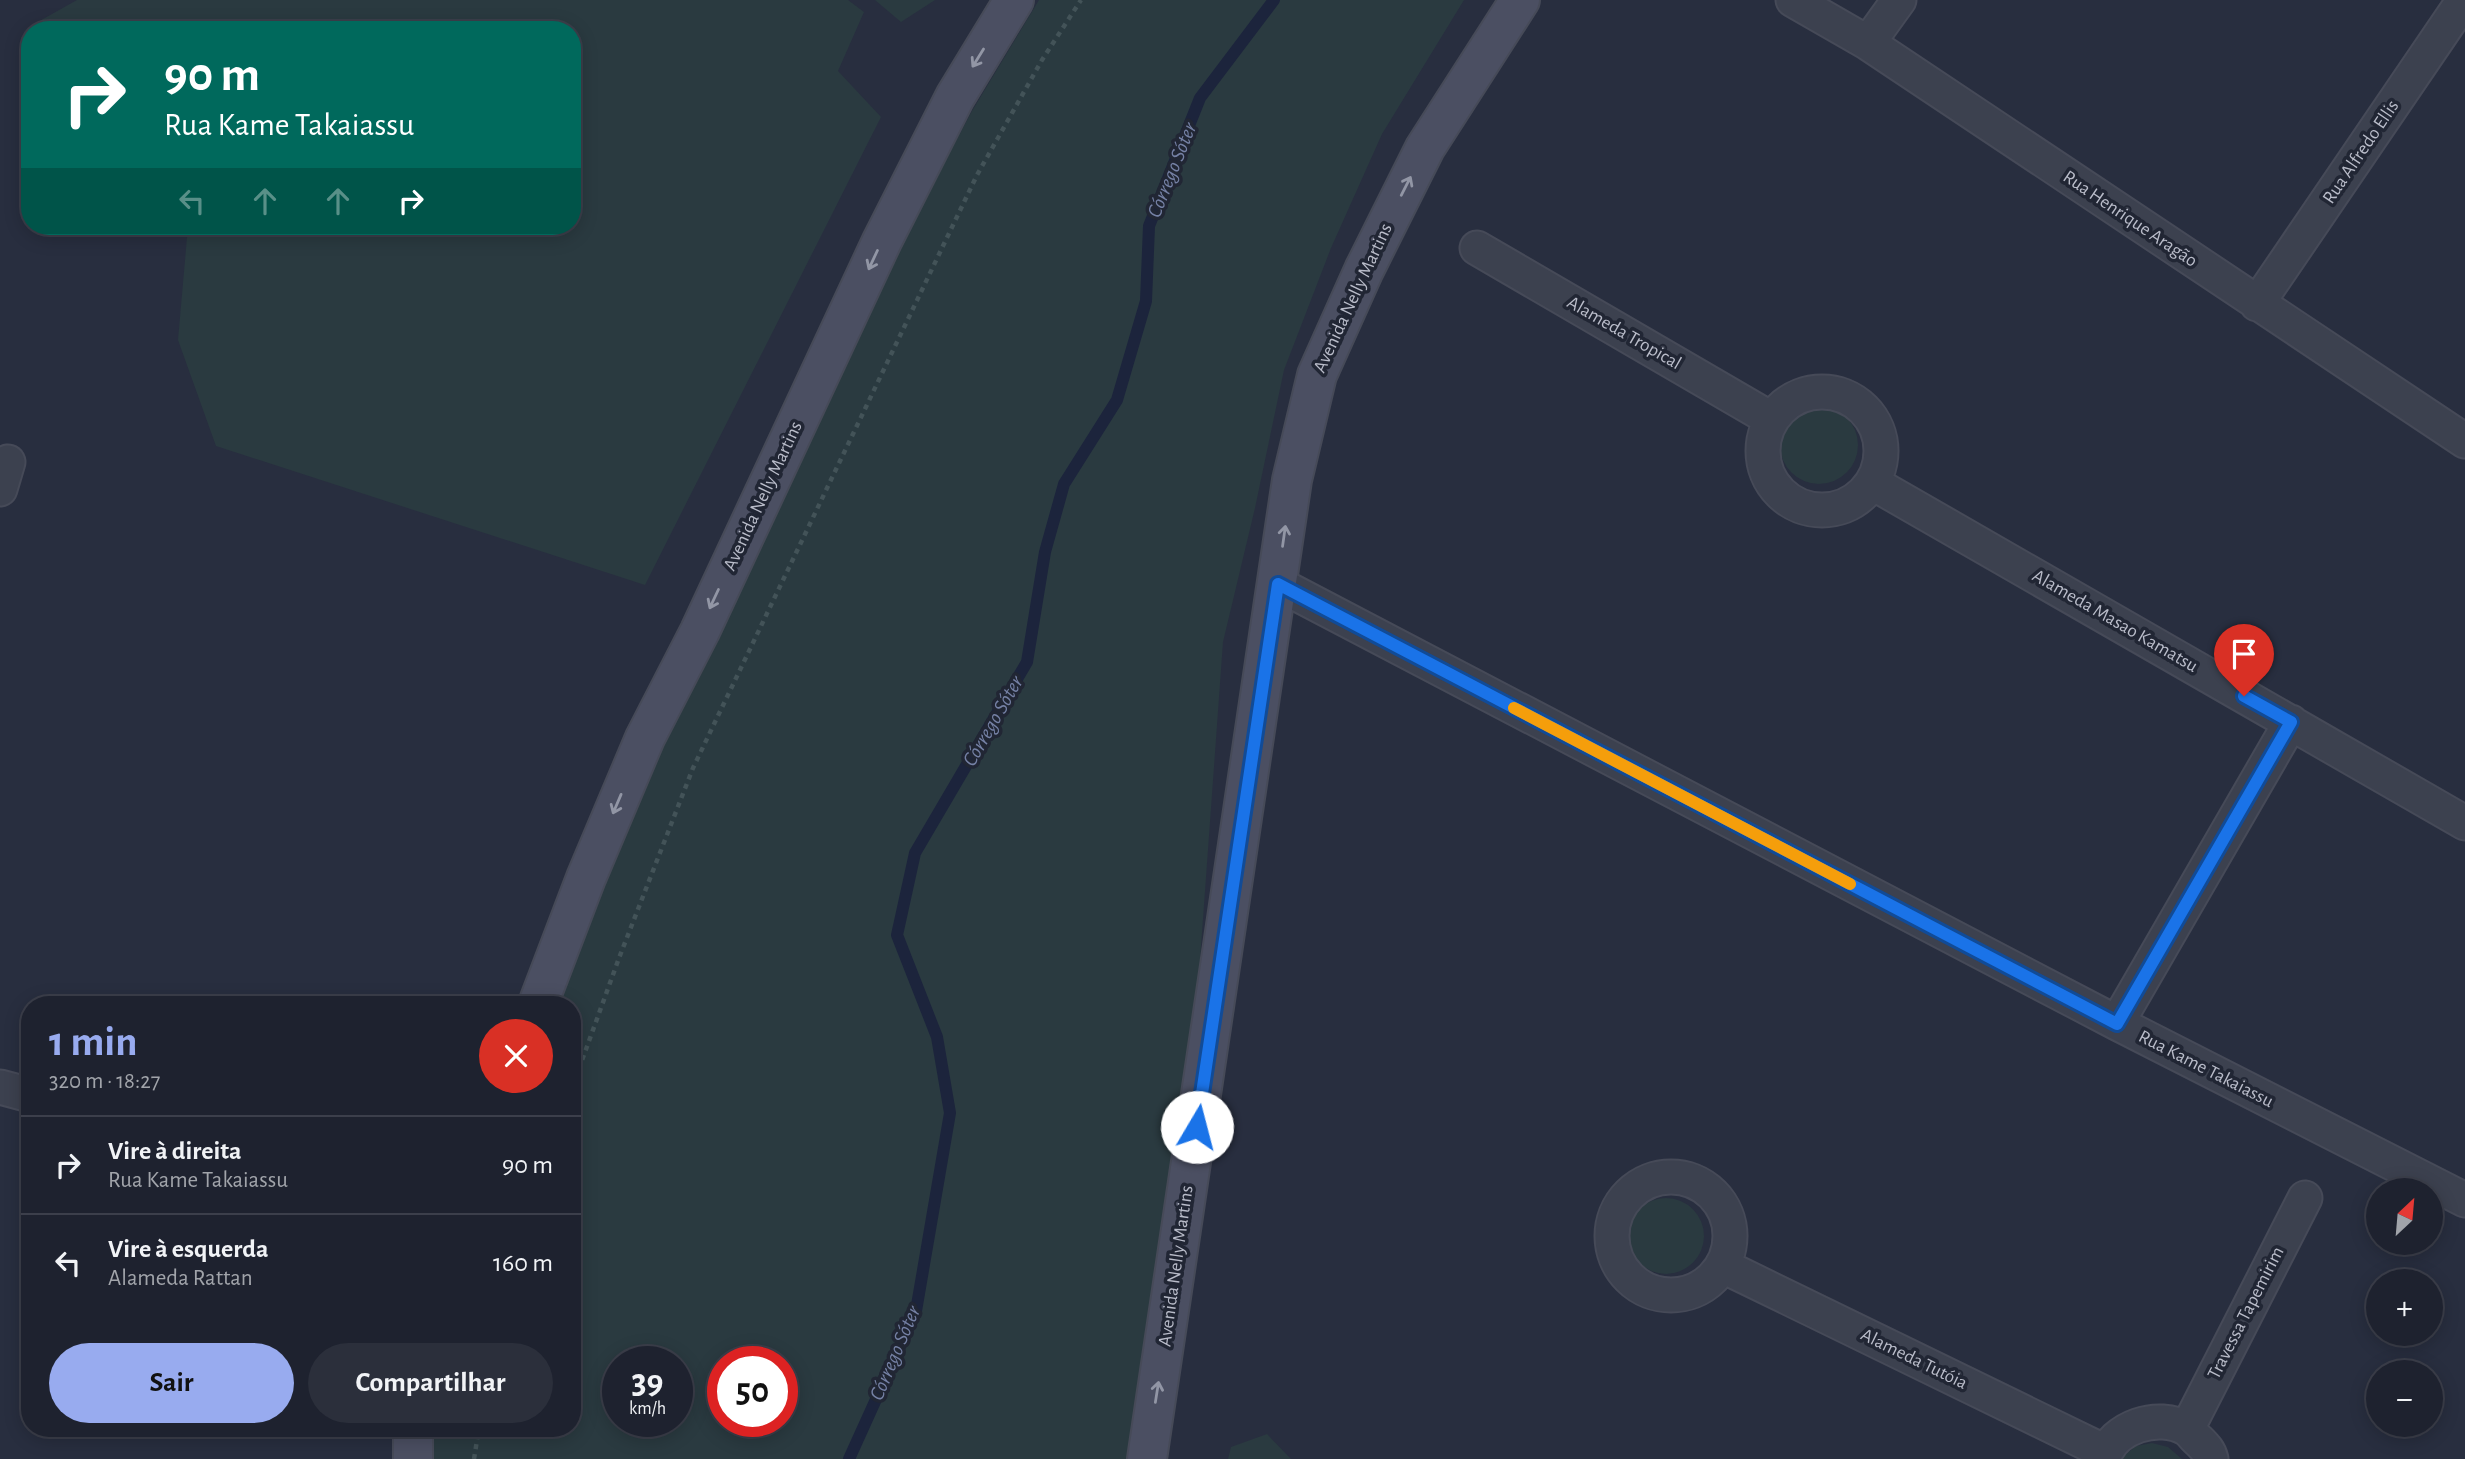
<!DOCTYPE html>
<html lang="pt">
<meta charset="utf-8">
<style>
:root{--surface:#1e222f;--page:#2b2f3b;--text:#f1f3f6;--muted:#a1a4aa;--line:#3c3f4b;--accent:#98abef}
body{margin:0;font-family:"Alegreya Sans",sans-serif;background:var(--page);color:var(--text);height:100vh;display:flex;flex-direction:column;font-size:26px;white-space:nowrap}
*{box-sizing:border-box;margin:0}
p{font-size:23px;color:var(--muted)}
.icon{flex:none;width:38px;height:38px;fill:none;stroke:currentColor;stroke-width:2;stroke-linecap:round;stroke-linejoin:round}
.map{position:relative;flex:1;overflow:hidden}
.side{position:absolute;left:21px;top:996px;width:560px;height:441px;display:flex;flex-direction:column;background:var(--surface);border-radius:28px;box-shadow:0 4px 18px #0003,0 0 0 2px var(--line)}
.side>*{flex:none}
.top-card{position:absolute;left:21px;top:21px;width:560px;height:214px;border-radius:28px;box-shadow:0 4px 18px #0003,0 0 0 2px var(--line);background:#00695c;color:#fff;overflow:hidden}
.needle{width:46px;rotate:26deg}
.fabs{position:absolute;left:2366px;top:1178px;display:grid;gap:14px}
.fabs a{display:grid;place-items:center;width:77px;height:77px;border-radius:50%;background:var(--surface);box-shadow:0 4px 18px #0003,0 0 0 2px var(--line);font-size:35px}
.speed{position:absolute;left:602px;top:1346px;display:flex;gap:14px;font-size:35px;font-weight:700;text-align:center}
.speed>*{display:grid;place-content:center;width:91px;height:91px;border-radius:50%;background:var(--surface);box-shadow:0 4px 18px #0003,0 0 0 2px var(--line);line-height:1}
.speed small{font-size:18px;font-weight:400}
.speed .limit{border:10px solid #d22;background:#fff;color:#111}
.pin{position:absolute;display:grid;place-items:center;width:60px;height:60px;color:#fff;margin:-72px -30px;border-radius:50% 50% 50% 0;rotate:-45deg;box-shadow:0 0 7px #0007}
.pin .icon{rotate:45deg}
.me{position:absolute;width:77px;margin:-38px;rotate:8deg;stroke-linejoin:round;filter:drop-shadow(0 0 5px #0008)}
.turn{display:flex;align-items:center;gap:24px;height:147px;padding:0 28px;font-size:32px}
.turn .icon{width:91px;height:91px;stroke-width:2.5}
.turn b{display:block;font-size:49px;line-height:60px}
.lanes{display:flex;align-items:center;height:66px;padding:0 28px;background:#0003;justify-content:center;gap:35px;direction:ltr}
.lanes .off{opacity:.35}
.round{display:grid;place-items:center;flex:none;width:74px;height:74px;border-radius:37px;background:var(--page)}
.head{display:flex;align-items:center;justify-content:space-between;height:119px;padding:0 28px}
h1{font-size:42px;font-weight:600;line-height:52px;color:var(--accent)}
.action{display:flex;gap:14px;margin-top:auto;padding:14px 28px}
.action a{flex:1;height:80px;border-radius:42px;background:var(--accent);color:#111;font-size:28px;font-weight:600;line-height:80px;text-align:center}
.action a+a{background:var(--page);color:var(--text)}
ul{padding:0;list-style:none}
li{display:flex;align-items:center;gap:21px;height:98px;padding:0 28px;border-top:2px solid var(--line)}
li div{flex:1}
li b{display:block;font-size:26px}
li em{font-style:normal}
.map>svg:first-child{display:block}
</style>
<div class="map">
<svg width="2465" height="1459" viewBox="0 0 2465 1459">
<rect width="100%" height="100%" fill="#282e3f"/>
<!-- green -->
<path fill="#2a3a40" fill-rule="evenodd" d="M77,0H848L864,12L838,71L881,117L645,585L216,446L178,340L188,226H572V30H46L36,23Z
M875,0H935L901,22Z
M1039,0H1464L1382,134L1331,248L1284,370L1255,508L1223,642L1164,1459H432L434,1428H572V1004H555L655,745L898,248L972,111ZM618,1362H677V1421H618ZM723,1362H782V1421H723Z
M1780 445a39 39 0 1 1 78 0a39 39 0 1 1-78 0Z
M1628 1236a38 38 0 1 1 76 0a38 38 0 1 1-76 0Z
M1267,1434L1291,1459H1228L1231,1447Z
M2152,1443L2168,1447L2182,1459H2120L2136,1446Z"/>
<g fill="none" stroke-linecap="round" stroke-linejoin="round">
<!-- stream -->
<path stroke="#1c243c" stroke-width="12" d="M849,1459L916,1311L950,1113L937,1037L897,935L915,853L1027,662L1045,552L1064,484L1117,400L1146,301L1149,226L1200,98L1274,0"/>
<!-- street casing -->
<g stroke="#464a58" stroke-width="37">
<path id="street" d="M1793,0L1868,43L2465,441
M1868,43L1899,0
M1477,248L1771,419
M2257,304L2464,0
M1763 451a59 59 0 1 1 118 0a59 59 0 1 1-118 0Z
M1873,483L2465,823
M0,489L8,462
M1278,584L2117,1023L2465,1200
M2117,1023L2291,722
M0,1087L30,1095
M1612 1236a59 59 0 1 1 118 0a59 59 0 1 1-118 0Z
M1723,1266L2105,1452
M2187,1429L2305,1198
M2103,1459C2113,1427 2158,1412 2187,1429C2191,1432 2195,1438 2199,1441C2205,1447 2209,1451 2211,1459"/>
</g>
<!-- secondary casing -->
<g stroke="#464a58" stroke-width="42">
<path id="secondary" d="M538,1004L586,878L645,738L700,631L882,241L955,97L1014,0
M413,1428V1459
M1147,1459L1292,480L1317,375L1364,270L1425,148L1520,0"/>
</g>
<!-- path -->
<path stroke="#435358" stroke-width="4.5" stroke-dasharray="5 5" stroke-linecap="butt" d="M572,1088L619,958L693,768L977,175L1042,60L1081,0
M474,1459L479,1428"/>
<!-- street -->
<use href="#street" stroke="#3c414f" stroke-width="33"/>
<!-- secondary -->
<use href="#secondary" stroke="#4b4f62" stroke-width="38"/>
</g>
<!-- one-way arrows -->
<defs><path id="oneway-shaft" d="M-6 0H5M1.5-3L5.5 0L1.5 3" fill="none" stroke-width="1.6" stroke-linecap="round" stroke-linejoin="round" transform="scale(1.75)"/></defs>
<g stroke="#9296a5">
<use href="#oneway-shaft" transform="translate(978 58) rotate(122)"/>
<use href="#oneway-shaft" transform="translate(1406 186) rotate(-63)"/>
<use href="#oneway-shaft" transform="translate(873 260) rotate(115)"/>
<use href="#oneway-shaft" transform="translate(1284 536) rotate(-82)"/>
<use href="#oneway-shaft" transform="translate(714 599) rotate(115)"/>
<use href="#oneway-shaft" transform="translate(617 804) rotate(113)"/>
<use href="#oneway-shaft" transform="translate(1157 1392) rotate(-81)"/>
</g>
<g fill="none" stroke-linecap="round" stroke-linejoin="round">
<!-- route casing -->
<g stroke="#114b97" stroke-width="18">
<path id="route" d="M1197,1127L1278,584L2117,1024L2291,722L2244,696"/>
</g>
<!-- route -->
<use href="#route" stroke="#1a73e8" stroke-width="12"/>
<!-- slow -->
<path stroke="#f59e0b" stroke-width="12" d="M1514,708L1850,884"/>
</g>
<g text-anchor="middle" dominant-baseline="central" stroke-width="7" stroke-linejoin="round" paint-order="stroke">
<!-- street labels -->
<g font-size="19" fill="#b9bcc9" stroke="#212634">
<text transform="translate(2361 152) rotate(-56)">Rua Alfredo Ellis</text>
<text transform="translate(2130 219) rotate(34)">Rua Henrique Aragão</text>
<text transform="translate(1353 298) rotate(-65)">Avenida Nelly Martins</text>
<text transform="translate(1624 333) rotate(30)">Alameda Tropical</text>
<text transform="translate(763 496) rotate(-65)">Avenida Nelly Martins</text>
<text transform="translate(2115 621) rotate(30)">Alameda Masao Kamatsu</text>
<text transform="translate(2206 1069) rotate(27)">Rua Kame Takaiassu</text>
<text transform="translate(1176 1266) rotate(-82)">Avenida Nelly Martins</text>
<text transform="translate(2246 1313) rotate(-63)">Travessa Tapemirim</text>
<text transform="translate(1914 1359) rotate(26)">Alameda Tutóia</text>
</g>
<!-- water labels -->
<g font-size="21" font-style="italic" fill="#7581a5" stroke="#212634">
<text transform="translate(1172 170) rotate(-68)">Córrego Sóter</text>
<text transform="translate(993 721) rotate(-60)">Córrego Sóter</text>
<text transform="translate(895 1353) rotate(-67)">Córrego Sóter</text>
</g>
</g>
</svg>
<div class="fabs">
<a><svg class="needle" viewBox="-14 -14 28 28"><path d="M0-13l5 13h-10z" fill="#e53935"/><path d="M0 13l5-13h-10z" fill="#a1a4aa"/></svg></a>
<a>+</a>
<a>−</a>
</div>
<div class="speed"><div>39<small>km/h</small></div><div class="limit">50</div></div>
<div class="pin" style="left:2244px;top:696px;background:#d93025"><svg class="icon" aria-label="arrive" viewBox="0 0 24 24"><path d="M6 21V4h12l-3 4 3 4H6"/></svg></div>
<svg class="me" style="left:1197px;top:1127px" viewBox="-20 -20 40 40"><circle r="19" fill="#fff"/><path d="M0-13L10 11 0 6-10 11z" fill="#1a73e8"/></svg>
<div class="top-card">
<div class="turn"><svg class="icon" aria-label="right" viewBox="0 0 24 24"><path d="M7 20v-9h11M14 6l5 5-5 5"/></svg><div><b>90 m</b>Rua Kame Takaiassu</div></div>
<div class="lanes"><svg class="icon off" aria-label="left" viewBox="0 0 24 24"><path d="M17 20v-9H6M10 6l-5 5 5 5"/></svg><svg class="icon off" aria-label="ahead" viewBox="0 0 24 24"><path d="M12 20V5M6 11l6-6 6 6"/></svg><svg class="icon off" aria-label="ahead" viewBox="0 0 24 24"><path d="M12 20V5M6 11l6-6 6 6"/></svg><svg class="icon" aria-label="right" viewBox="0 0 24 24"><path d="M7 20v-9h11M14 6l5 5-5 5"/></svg></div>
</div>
<section class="side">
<div class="head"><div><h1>1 min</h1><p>320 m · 18:27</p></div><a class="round" style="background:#d93025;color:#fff"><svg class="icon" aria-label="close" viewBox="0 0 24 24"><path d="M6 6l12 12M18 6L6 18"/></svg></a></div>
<ul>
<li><svg class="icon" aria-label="right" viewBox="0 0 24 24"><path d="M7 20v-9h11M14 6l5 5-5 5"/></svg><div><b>Vire à direita</b><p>Rua Kame Takaiassu</p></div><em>90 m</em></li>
<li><svg class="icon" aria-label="left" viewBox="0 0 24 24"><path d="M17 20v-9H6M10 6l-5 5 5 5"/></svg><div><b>Vire à esquerda</b><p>Alameda Rattan</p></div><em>160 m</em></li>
</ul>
<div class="action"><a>Sair</a><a>Compartilhar</a></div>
</section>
</div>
